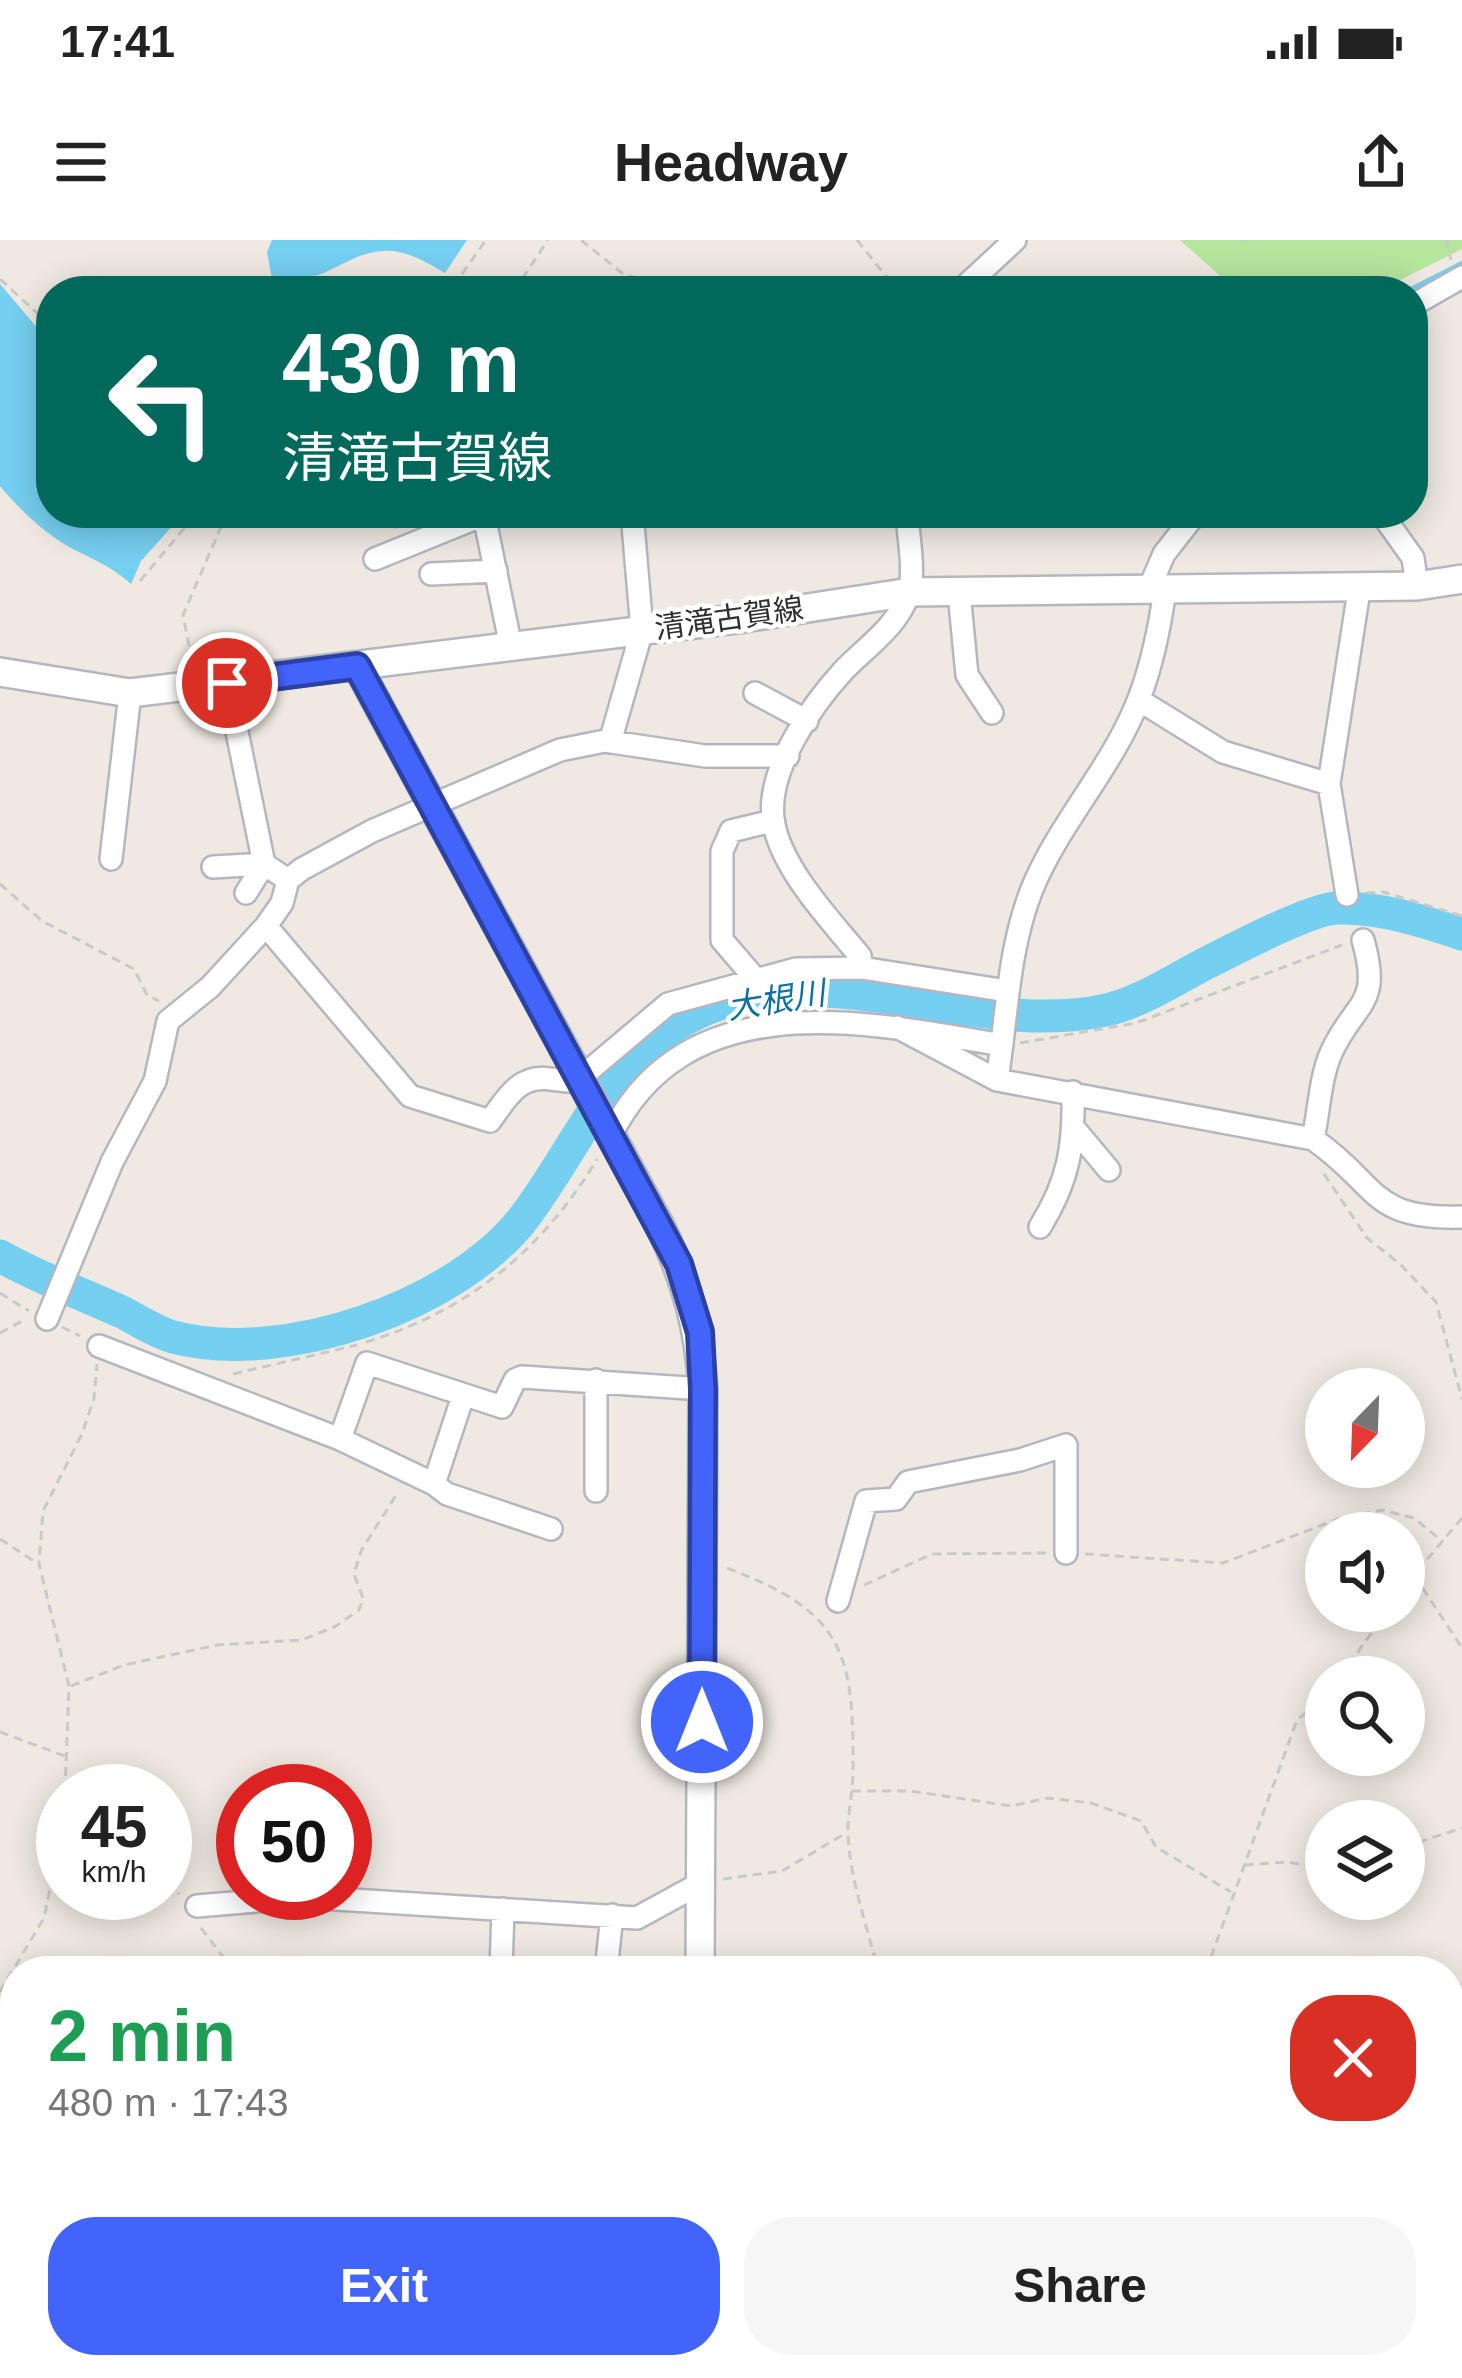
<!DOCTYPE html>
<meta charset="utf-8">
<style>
:root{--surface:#fff;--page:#f6f6f6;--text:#222;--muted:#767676;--accent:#4264fb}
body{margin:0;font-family:Helvetica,"Noto Sans JP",sans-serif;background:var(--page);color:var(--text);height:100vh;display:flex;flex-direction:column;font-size:45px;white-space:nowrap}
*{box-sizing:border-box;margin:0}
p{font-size:39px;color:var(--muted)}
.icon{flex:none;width:66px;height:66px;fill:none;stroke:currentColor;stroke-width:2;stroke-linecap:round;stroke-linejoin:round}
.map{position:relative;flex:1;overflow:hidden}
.panel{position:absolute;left:0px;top:1716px;width:1464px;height:423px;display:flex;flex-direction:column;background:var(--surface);border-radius:48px 48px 0 0;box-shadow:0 6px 30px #0003}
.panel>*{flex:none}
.guide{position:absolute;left:36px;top:36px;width:1392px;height:252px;border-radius:48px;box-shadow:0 6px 30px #0003;background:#00695c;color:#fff;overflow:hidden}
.needle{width:78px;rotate:203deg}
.controls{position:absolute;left:1305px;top:1128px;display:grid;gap:24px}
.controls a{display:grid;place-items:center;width:120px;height:120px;border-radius:50%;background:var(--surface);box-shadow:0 6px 30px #0003;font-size:60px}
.speed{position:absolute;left:36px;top:1524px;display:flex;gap:24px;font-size:60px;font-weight:700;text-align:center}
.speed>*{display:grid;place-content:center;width:156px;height:156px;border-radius:50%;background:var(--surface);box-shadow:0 6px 30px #0003;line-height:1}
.speed small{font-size:30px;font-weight:400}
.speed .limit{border:18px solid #d22;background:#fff;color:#111}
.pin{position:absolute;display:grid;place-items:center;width:102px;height:102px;color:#fff;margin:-51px;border:6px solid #fff;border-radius:50%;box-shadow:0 3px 12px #0007}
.me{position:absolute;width:132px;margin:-66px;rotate:0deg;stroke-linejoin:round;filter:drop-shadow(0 0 9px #0008)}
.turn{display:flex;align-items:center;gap:42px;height:252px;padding:0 48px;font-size:54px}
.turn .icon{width:156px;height:156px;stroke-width:2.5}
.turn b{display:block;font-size:84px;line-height:102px}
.round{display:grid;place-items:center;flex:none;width:126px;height:126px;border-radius:48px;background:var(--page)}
.summary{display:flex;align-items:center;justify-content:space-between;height:204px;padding:0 48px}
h1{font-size:72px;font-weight:600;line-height:90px;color:#1e9e55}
.primary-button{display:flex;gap:24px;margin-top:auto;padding:24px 48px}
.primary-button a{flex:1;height:138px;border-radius:48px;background:var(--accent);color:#fff;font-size:48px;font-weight:600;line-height:138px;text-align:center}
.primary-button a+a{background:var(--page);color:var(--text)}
.status{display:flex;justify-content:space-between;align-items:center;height:84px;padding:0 60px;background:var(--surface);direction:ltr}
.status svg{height:33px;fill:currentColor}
header{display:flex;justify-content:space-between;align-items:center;height:156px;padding:0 48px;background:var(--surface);font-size:54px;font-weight:600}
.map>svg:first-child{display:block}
</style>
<div class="status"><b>17:41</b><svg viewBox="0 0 49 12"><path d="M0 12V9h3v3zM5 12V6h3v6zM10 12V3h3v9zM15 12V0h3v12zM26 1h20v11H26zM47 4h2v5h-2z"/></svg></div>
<header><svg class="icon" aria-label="menu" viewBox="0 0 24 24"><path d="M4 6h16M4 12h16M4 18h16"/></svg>Headway<svg class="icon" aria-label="share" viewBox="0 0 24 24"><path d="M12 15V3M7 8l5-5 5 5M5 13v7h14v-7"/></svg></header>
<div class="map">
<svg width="1462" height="2138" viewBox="0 0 1462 2138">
<rect width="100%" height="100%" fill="#efe9e1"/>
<!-- green -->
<path fill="#b6e59e" d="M1180,0H1462V9L1378,51H1237Z"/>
<!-- water -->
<path fill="#75cff0" d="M272,0H467L445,33C426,22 405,9 382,11C343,14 322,48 272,39L267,12Z
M0,44L51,104V273H184L141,321L131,344C112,327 95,320 73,309C46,295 19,269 0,246Z"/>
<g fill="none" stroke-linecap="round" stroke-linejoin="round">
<!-- stream -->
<path stroke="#75cff0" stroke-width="6" d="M1409,51L1462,24"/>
<!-- river -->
<path stroke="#75cff0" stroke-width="33" d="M0,1016C39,1038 82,1054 124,1073C139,1081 156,1092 173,1097C283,1126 458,1066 526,975C585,895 621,793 726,762C855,724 983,797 1106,770C1137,763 1168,744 1197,728C1224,714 1311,668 1338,668C1380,667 1423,681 1462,694"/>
<!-- street casing -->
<g stroke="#b4b7c1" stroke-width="26">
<path id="street" d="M960,51L1015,0
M1413,65L1462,37
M1381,273L1413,318L1417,346
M375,319L476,278L486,285L511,407
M431,334L496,331
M1149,349L1164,314L1196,273
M959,353L967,435L992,473
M227,443L264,624L288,640
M755,453L807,481
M1139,460L1223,512L1329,544
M610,502L642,390L632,273
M111,619L130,453
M213,627L264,624
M246,653L264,624
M1347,655L1329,544L1360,344
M266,686L410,856L490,881C506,859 519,834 550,839C563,840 567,843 579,839L668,764L796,729L862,728L1007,751
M862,728L860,716C830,680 778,625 773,578C767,529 812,465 843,431C865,408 897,387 908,355C916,333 908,297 907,273
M758,742L722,700V611L731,591L772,581
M897,787L997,840L1313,899C1379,944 1368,980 1462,977
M997,840C1007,777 1008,709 1032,649C1060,581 1114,526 1140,456C1153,421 1160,386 1165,349
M1073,887L1109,930
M611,895C687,742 868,782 1002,805
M1313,899C1319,872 1320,838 1331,813C1355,760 1382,767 1363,700
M1040,987C1069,940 1074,907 1073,852
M47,1079L112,922L155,841L168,781L210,747L266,686L282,663L288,640L302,629L372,591L560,510L605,501L705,516H788
M99,1106L340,1199L434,1244L463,1156
M340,1199L367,1123L502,1167L515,1140L522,1137L703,1149
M434,1244L447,1254L551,1289
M596,1251V1140
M838,1361L866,1261L896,1259L908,1242L1020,1220L1066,1205V1313
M197,1666L305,1657L637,1678L701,1643
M501,1731L503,1669
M606,1731L612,1675
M1449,1794L1462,1793
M10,1948L15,1956
M0,1992L15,2000
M367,2124L389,2138
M1104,2138L1109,2124"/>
</g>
<!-- secondary casing -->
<g stroke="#b4b7c1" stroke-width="32">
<path id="secondary" d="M357,426L661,988C687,1042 699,1089 703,1149L700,1731
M0,432L130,453L744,378L910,352L1417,346L1462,339
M807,2124L818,2138"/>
</g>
<!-- path -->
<path stroke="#c9c9c9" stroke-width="3" stroke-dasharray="9 6" stroke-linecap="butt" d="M581,0L622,33L673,51
M857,0L890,41L892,51
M1246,0H1249
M1446,0L1451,20
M462,34L486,0
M0,39L51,86
M514,51L548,0
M140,341L197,273
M192,421L183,375L227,273
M0,644L42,681L134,729L147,755L159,761
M1366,653L1383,652L1462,676
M1020,803L1136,783L1342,705
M1324,934L1367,998L1400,1024L1436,1062L1462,1159
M0,1053L29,1071
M62,1087L80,1096
M0,1093L26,1079
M366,1102C468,1071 543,1010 597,919
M233,1134L357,1105
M1462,1278L1414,1335L1462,1408
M0,1299L37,1323
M1085,1314L1223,1323L1338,1279L1382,1270L1414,1278L1443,1302
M727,1328C844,1372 854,1412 853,1532C853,1553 847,1575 848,1596C851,1644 867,1685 878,1731
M864,1345L932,1314L1046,1313
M1404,1348L1413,1336
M1340,1437L1387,1371
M71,1446L124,1425L217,1405L302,1400L336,1386L359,1370L363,1358L354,1334L361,1311L398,1252
M0,1492L65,1516
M65,1551L69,1446L39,1324L43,1271L82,1194L94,1158L97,1124
M852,1551H911L1011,1566L1048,1558L1091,1563L1141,1581L1156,1607L1231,1652
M1404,1607L1462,1588
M1245,1625L1286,1622L1326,1628
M723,1639L782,1631L846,1593
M165,1645L179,1654
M201,1688L234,1731
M1206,1731L1297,1480L1326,1456
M0,1752L44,1678L63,1585
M1449,1766L1462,1765"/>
<!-- street -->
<use href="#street" stroke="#fff" stroke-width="21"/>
<!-- secondary -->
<use href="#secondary" stroke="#fff" stroke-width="27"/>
</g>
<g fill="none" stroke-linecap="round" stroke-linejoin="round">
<!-- route casing -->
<g stroke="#2b41a3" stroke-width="30">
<path id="route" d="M227,443L357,426L679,1024L700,1092L703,1149L702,1482"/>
</g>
<!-- route -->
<use href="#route" stroke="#4264fb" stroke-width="21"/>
</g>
<g text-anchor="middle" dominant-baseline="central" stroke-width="9" stroke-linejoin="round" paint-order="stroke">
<!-- street labels -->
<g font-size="30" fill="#2e2e2e" stroke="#fff">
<text transform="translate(729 378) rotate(-8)">清滝古賀線</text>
</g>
<!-- water labels -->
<g font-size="33" font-style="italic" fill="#0d6fa3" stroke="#fff">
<text transform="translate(776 760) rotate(-9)">大根川</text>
</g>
</g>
</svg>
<div class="controls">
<a><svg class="needle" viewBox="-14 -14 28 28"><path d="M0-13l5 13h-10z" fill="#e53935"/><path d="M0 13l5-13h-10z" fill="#767676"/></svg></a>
<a><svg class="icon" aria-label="sound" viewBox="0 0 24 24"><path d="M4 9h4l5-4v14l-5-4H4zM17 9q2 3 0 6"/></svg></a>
<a><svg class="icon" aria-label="search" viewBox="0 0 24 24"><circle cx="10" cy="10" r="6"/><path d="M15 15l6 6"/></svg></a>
<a><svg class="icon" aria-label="layers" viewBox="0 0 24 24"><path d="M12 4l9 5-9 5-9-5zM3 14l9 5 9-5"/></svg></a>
</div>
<div class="speed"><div>45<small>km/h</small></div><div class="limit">50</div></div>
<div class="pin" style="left:227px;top:443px;background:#d93025"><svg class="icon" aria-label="arrive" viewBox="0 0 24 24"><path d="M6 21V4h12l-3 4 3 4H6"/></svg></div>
<svg class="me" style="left:702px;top:1482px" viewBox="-20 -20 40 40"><circle r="17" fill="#4264fb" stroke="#fff" stroke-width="3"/><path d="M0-11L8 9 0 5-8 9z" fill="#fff"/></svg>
<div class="guide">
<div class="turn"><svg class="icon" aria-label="left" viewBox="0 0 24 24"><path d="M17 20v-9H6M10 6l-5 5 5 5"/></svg><div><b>430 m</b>清滝古賀線</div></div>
</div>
<section class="panel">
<div class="summary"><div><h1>2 min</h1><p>480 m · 17:43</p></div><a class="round" style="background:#d93025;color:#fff"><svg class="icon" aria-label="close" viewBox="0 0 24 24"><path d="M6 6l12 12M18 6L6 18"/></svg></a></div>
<div class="primary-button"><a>Exit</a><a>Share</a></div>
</section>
</div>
